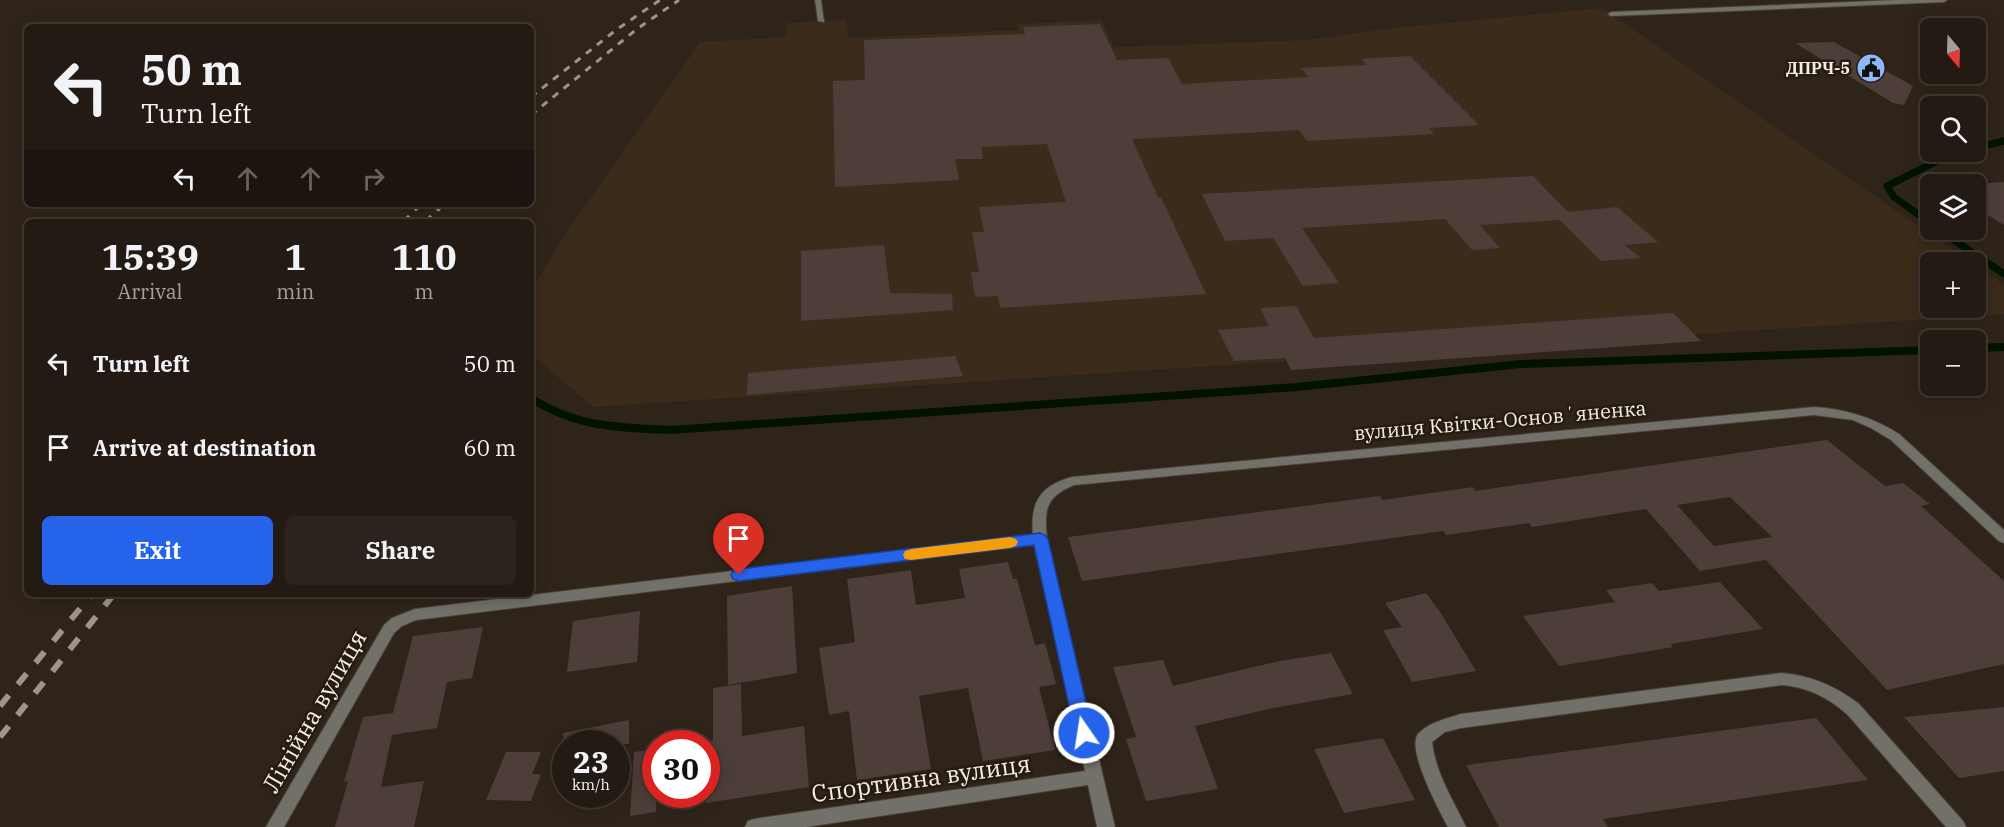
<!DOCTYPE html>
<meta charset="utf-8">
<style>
:root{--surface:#231b13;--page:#2b241c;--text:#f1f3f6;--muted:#a3a1a0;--line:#403933;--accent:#2563eb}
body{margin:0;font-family:"IBM Plex Serif",serif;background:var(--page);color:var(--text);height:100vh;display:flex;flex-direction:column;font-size:22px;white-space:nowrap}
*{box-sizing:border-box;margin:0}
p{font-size:20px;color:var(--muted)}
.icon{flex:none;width:33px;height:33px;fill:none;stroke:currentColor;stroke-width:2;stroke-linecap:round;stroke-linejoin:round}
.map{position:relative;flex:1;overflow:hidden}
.side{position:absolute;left:24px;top:219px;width:510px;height:378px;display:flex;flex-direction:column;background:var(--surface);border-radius:9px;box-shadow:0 3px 15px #0003,0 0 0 2px var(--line)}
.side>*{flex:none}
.hud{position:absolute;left:24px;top:24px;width:510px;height:183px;border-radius:9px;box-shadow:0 3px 15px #0003,0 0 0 2px var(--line);background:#231b13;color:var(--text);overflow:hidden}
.needle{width:39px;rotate:161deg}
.controls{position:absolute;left:1920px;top:18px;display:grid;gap:12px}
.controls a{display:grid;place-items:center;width:66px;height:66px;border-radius:9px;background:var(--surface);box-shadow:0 3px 15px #0003,0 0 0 2px var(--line);font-size:30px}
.speed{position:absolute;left:552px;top:730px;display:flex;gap:12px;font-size:30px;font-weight:700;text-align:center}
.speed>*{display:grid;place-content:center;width:78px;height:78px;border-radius:50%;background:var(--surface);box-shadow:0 3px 15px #0003,0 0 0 2px var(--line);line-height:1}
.speed small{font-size:15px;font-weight:400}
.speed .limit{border:9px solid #d22;background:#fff;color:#111}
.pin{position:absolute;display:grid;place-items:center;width:51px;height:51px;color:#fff;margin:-62px -26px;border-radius:50% 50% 50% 0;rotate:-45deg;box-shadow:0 0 6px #0007}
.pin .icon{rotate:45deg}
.me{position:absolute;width:66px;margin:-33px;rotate:347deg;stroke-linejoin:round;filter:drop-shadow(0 0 4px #0008)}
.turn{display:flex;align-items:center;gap:21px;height:126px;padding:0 18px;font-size:27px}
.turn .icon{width:78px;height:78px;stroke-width:2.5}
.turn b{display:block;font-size:42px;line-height:51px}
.lanes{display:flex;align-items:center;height:57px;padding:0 18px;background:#0003;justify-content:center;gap:30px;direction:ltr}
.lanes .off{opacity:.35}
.eta{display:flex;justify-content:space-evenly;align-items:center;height:102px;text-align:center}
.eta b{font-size:36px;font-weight:700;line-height:42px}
.button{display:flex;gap:12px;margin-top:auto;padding:12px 18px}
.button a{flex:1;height:69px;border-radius:9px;background:var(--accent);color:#fff;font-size:24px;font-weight:700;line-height:69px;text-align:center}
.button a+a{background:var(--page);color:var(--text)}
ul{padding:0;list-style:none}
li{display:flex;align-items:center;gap:18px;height:84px;padding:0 18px}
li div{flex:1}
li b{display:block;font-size:22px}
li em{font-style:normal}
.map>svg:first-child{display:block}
</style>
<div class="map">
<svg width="2004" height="827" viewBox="0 0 2004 827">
<rect width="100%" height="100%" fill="#2f2419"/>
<!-- built -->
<path fill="#3a2b1a" d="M1602,8L1971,262H1930V308H1976V266L2004,285V314L593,407L531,354V291L566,233L700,42L786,37L787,23L845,20L849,38L1019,30L1017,24L1102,20L1114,47L1308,40L1393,28Z"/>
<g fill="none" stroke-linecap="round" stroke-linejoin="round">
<!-- stream-far1 -->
<path stroke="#011300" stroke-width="7" d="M1976,148L2004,141
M1930,223L1894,197L1887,186L1949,155L1963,152
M1939,230L2004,274"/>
<!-- stream -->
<path stroke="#011300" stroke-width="8" d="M1976,348L2004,347
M531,398C574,427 621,428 671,430L1297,387L1521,364L1930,350"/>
</g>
<!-- building -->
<path fill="#4e3e39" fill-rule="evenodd" d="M1100,24L1117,60L1168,58L1182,84L1309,77L1301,68L1367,65L1361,59L1410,56L1479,125L1429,128L1434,134L1307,141L1299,130L1132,139L1158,197H1161L1206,294L1000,308L998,296L975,297L971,272H979L972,232H984L979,207L1066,202L1047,144L982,147L983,159H955L959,180L835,187L833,81L865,80L864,40L1025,34L1023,27Z
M1834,42L1913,86L1904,105L1893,103L1795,43Z
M1533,176L1568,212L1617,207L1658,242L1625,245L1641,258L1601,261L1560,220L1480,225L1500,248L1472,250L1445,219L1302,228L1339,283L1303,286L1273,238L1225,241L1202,194Z
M2004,182V225L1976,208V184Z
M884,245L890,293L952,294L953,310L801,321V251Z
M1296,306L1314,338L1673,313L1701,341L1291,370L1285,358L1234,361L1218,330L1269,326L1260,308Z
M955,356L963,376L747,395L748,373Z
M1827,440L1885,486L1903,483L1930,504L1921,506L2004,581V664L1887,690L1766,560L1700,571L1646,509L1532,527L1529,523L1446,535L1443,531L1082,581L1068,537L1380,496L1383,500L1473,487L1475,491ZM1730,497L1772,537L1714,546L1677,505Z
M1008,562L1013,579H1017L1035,645L1045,643L1056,684L1039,687L1055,750L983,761L968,688L919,696L931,769L857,780L849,711L829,715L819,648L855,642L847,579L911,570L916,605L965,598L959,569Z
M1720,582L1763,629L1671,644L1673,647L1559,666L1523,616L1615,602L1606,590L1652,583L1659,591Z
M792,586L797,673L728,685L727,596Z
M1426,593L1440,612L1476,671L1412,682L1383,630L1402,627L1385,603Z
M640,611L637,662L567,672L573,621Z
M483,627L472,678L447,682L437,728L392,735L381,787L424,781L414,827H335L348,781L344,782L363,717L393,713L413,636Z
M1331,653L1353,694L1273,708L1195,726L1218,789L1146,801L1126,739L1136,737L1113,667L1163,660L1173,686L1280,661Z
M741,684L742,736L804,726L809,787L706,803V741L713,740V688Z
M2004,707V771L1959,778L1904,717Z
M1816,718L1868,780L1603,819L1608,827H1499L1466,765Z
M629,720V744H564L563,733Z
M1383,738L1415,800L1344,813L1314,749Z
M656,749V812L630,816L634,752Z
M506,752H541L532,774H541L531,801L486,800Z"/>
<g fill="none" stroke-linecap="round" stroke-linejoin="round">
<!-- street casing -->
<g stroke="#4b4036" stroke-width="2">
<path id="street" d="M815,0H821L824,22L818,21Z
M1896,0H1947L1944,2L1611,16L1608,14L1611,12Z
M1814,407C1846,409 1872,417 1899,434L2004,530V543L1999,541L1891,440L1871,428L1853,420L1814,415L1074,485C1045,497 1044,510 1047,539L1115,827H1097L1088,785L806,827H745L748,821L754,819L1085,771L1034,545L416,620L402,626L394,633L284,827H266L384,625L392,618L415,609L1033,535C1030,502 1040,486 1072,477Z
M1781,673C1811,675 1835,686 1859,704L1963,821L1966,827H1946L1847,714C1827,697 1808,687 1781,685L1461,728L1445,732L1432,742C1436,774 1452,798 1466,827H1448C1440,812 1406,749 1418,734C1429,722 1446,719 1461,714Z"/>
</g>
<!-- street -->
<use href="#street" fill="#717069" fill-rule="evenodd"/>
<!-- rail-far2 -->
<path stroke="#9d948b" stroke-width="3" stroke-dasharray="7 7" stroke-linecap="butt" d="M531,97L616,30L660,0
M531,115L637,29L679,0"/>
<!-- rail-far1 -->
<path stroke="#9d948b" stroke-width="4" stroke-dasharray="8 8" stroke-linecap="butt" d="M404,222L420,204
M426,222L443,204"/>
<!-- rail -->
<path stroke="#9d948b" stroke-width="6" stroke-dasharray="14 14" stroke-linecap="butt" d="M0,706L92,594
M0,737L114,594"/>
</g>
<!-- route -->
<path fill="#2563eb" stroke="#184099" stroke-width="1.5" d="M1040,533L1045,535L1048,539L1093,733L1091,739L1084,741L1078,739L1075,733L1034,545L739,581L733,579L731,575L733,571L739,569Z"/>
<!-- slow -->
<path fill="#f59e0b" d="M1010,537L1016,539L1018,542L1016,546L1010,548L911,560L905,559L903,555L905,551L911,549Z"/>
<!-- icons -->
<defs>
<g id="civic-disc" transform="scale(1.5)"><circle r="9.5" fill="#8db9fc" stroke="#251b10"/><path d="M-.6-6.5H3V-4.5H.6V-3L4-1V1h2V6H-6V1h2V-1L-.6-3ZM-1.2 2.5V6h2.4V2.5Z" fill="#111"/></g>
</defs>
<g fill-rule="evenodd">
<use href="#civic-disc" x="1871" y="68"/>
</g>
<g text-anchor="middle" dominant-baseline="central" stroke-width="5" stroke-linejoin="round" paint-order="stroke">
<!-- far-poi labels -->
<g font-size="16" font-weight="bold" fill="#f4ede5" stroke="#251b10" text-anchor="end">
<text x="1850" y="68">ДПРЧ-5</text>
</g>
<!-- street labels -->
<g font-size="20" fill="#f4ede5" stroke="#251b10">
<text transform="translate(1500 420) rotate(-5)">вулиця Квітки-Основʼяненка</text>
</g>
<!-- near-street labels -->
<g font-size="24" fill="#f4ede5" stroke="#251b10">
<text transform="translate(314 711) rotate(-60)">Лінійна вулиця</text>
<text transform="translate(921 778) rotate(-8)">Спортивна вулиця</text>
</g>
</g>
</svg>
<div class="controls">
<a><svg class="needle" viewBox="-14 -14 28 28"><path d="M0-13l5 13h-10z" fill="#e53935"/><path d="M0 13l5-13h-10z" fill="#a3a1a0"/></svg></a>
<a><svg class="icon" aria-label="search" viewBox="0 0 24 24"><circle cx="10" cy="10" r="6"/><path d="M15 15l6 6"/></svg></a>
<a><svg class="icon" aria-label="layers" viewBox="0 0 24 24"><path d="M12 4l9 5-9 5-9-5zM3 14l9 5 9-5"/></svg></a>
<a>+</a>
<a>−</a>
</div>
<div class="speed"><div>23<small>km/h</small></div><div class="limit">30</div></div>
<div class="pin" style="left:739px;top:575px;background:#d93025"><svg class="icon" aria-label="arrive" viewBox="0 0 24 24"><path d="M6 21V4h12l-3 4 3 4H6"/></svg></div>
<svg class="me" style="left:1084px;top:733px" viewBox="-20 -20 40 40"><circle r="17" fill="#2563eb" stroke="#fff" stroke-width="3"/><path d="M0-11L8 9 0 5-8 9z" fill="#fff"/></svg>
<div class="hud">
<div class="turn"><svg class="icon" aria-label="left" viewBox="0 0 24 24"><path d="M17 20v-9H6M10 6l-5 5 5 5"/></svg><div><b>50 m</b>Turn left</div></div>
<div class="lanes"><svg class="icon" aria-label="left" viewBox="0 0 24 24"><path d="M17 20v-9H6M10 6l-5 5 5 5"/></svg><svg class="icon off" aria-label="ahead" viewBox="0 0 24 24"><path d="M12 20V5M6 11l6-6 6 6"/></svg><svg class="icon off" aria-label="ahead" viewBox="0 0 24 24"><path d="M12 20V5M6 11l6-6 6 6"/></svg><svg class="icon off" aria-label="right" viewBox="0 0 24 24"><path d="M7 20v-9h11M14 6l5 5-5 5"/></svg></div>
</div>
<section class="side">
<div class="eta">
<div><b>15:39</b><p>Arrival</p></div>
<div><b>1</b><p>min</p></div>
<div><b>110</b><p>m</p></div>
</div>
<ul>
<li><svg class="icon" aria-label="left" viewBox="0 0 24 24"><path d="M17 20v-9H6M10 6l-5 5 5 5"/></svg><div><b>Turn left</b></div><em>50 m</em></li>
<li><svg class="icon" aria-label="arrive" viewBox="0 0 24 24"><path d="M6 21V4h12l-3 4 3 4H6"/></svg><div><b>Arrive at destination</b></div><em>60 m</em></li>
</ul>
<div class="button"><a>Exit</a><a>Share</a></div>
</section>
</div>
